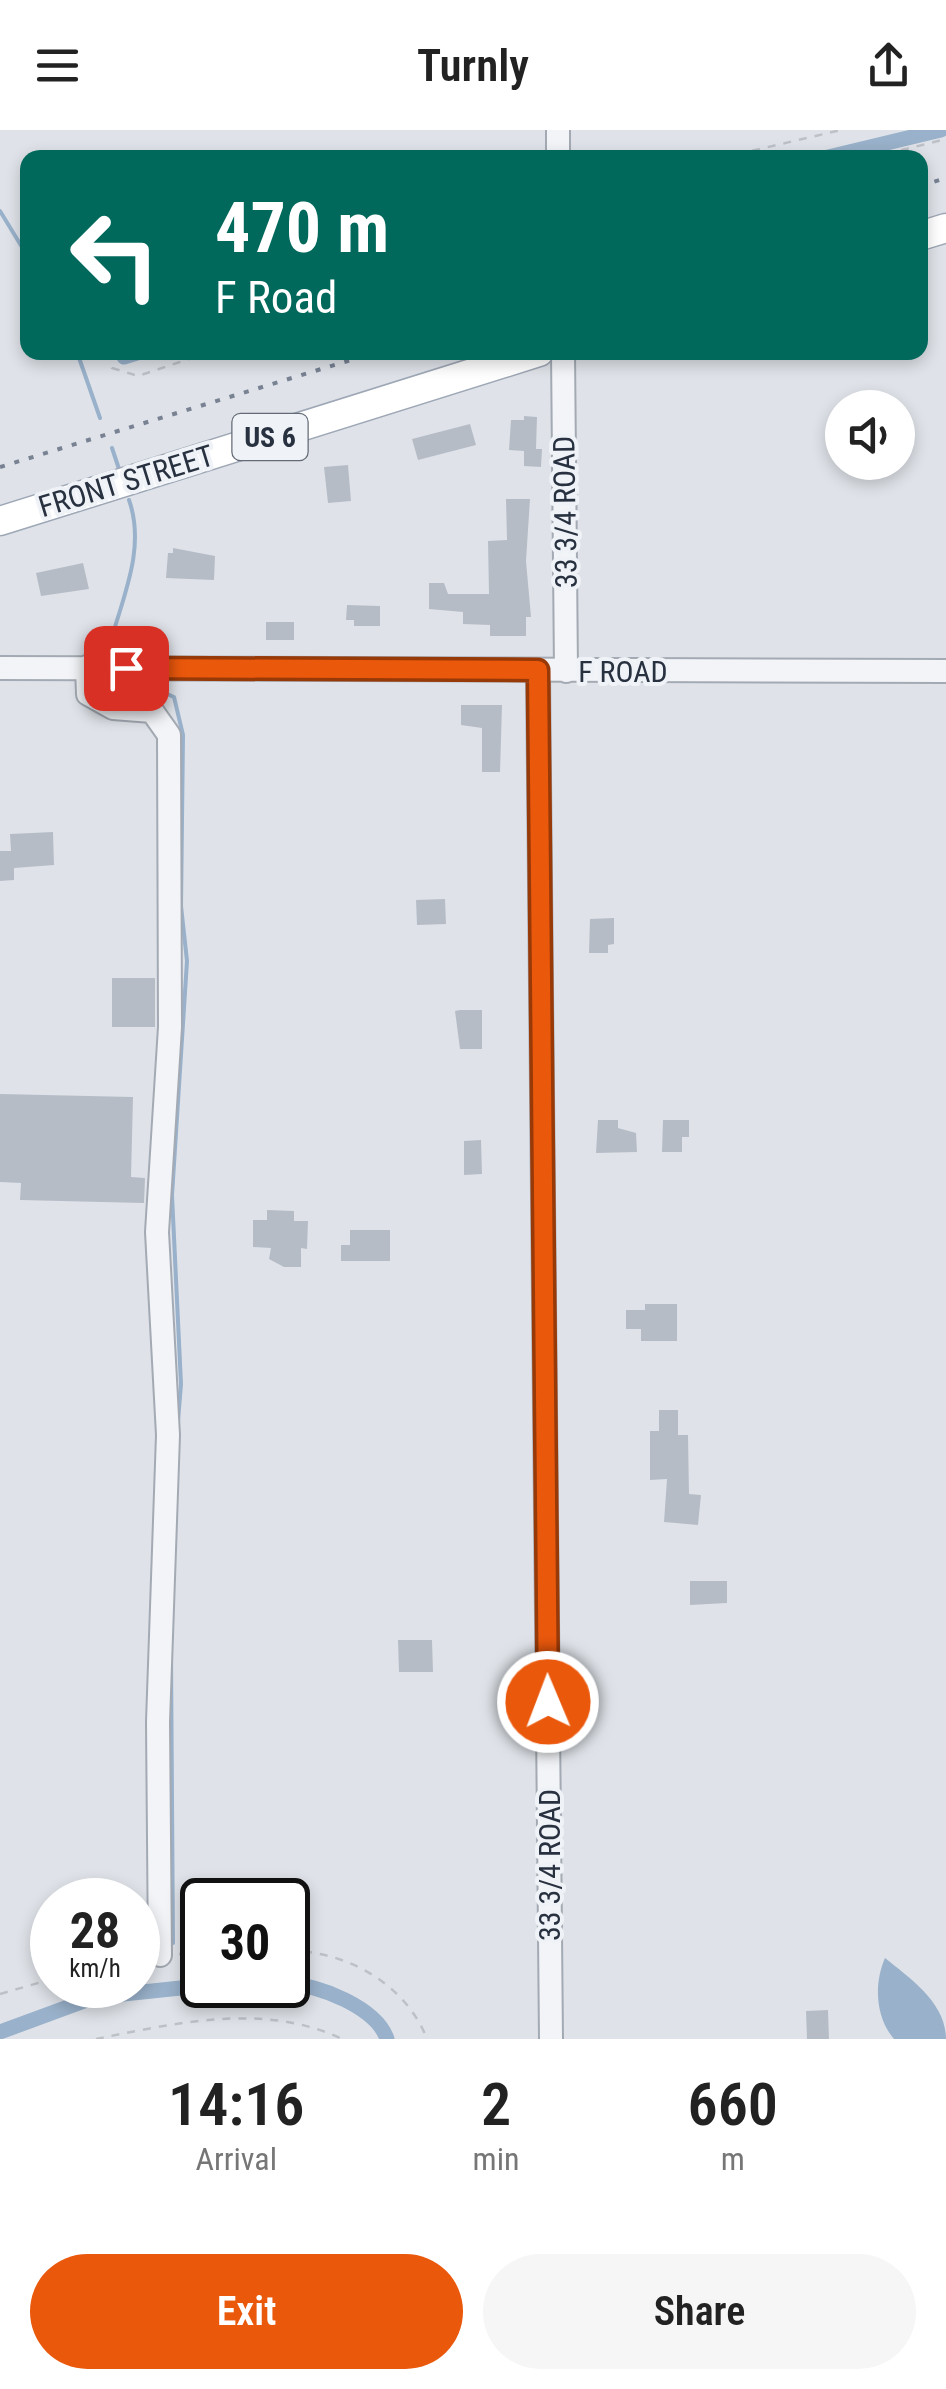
<!DOCTYPE html>
<style>
:root{--surface:#fff;--page:#f6f6f6;--text:#222;--muted:#767676;--accent:#ea580c}
body{margin:0;font-family:"Roboto Condensed",sans-serif;background:var(--page);color:var(--text);height:100vh;display:flex;flex-direction:column;font-size:38px;white-space:nowrap}
*{box-sizing:border-box;margin:0}
p{font-size:32px;color:var(--muted)}
.icon{flex:none;width:55px;height:55px;fill:none;stroke:currentColor;stroke-width:2;stroke-linecap:round;stroke-linejoin:round}
.map{position:relative;height:1909px;overflow:hidden}
.drawer{display:flex;flex-direction:column;background:var(--surface);flex:1}
.drawer>*{flex:none}
.guide{position:absolute;left:20px;top:20px;width:908px;height:210px;border-radius:20px;box-shadow:0 5px 15px #0003;background:#00695c;color:#fff;overflow:hidden}
.fabs{position:absolute;left:825px;top:260px;display:grid;gap:20px}
.fabs a{display:grid;place-items:center;width:90px;height:90px;border-radius:50%;background:var(--surface);box-shadow:0 5px 15px #0003;font-size:50px}
.speed{position:absolute;left:30px;top:1748px;display:flex;gap:20px;font-size:50px;font-weight:700;text-align:center}
.speed>*{display:grid;place-content:center;width:130px;height:130px;border-radius:50%;background:var(--surface);box-shadow:0 5px 15px #0003;line-height:1}
.speed small{font-size:25px;font-weight:400}
.speed .limit{border:5px solid #111;border-radius:15px;background:#fff;color:#111}
.pin{position:absolute;display:grid;place-items:center;width:85px;height:85px;color:#fff;margin:-42px;border-radius:20px;box-shadow:0 5px 15px #0006}
.me{position:absolute;width:110px;margin:-55px;rotate:359deg;stroke-linejoin:round;filter:drop-shadow(0 0 8px #0008)}
.turn{display:flex;align-items:center;gap:35px;height:210px;padding:0 30px;font-size:45px}
.turn .icon{width:130px;height:130px;stroke-width:2.5}
.turn b{display:block;font-size:70px;line-height:85px}
.eta{display:flex;justify-content:space-evenly;align-items:center;height:170px;text-align:center}
.eta b{font-size:60px;font-weight:600;line-height:70px}
.button{display:flex;gap:20px;margin-top:auto;padding:20px 30px}
.button a{flex:1;height:115px;border-radius:60px;background:var(--accent);color:#fff;font-size:40px;font-weight:600;line-height:115px;text-align:center}
.button a+a{background:var(--page);color:var(--text)}
header{display:flex;justify-content:space-between;align-items:center;height:130px;padding:0 30px;background:var(--surface);font-size:45px;font-weight:600}
.map>svg:first-child{display:block}
</style>
<header><svg class="icon" aria-label="menu" viewBox="0 0 24 24"><path d="M4 6h16M4 12h16M4 18h16"/></svg>Turnly<svg class="icon" aria-label="share" viewBox="0 0 24 24"><path d="M12 15V3M7 8l5-5 5 5M5 13v7h14v-7"/></svg></header>
<div class="map">
<svg width="946" height="1909" viewBox="0 0 946 1909">
<rect width="100%" height="100%" fill="#dfe3e9"/>
<!-- water -->
<path fill="#99b1ca" d="M885,1828C911,1849 946,1873 946,1909H894C875,1887 874,1853 885,1828Z"/>
<g fill="none" stroke-linecap="round" stroke-linejoin="round">
<!-- stream -->
<path stroke="#99b1ca" stroke-width="4" d="M0,81L28,127
M77,222L100,288
M112,318L119,339
M106,530C117,478 148,424 129,370
M104,549L113,562L158,560L174,567L183,605L181,776L187,831L172,1065L181,1254L178,1291
M171,1526L173,1813"/>
<!-- canal -->
<path stroke="#99b1ca" stroke-width="15" d="M824,28L941,0
M124,227L140,222
M288,1854C318,1854 377,1878 387,1909
M0,1902L95,1867L209,1855"/>
</g>
<!-- building -->
<path fill="#b6bcc6" d="M524,286L537,287L536,319H542L541,337L524,336V321L509,320L511,290H524Z
M470,294L476,315L418,330L412,309Z
M348,335L351,371L328,373L324,337Z
M506,369H530L526,431L531,487H526V506H490V495L463,494V482L429,479V453H444L448,464H489L488,411L507,410Z
M173,418L215,426L214,450L166,448L168,423H173Z
M83,433L89,459L41,466L36,443Z
M347,475L380,476V496H354V490H346Z
M266,492H294V510H266Z
M461,575H502L500,642H482V598L461,595Z
M53,702L54,735L14,738V750L0,751V721H11L10,704Z
M445,769L446,794L417,795L416,770Z
M614,788V814L608,815V823H589L590,789Z
M112,848H155V897H112Z
M460,880H482V919H460L455,881Z
M0,964L133,967L131,1047L145,1048L144,1073L20,1070L21,1053L0,1052Z
M598,990H618V998L636,1003L637,1022L596,1023Z
M663,990H689V1007H682V1022H662Z
M481,1010L482,1044L464,1045V1011Z
M267,1080L294,1081V1091H308L307,1119L301,1118V1137H284L269,1129L271,1118L253,1117V1090H267Z
M350,1100H390V1131H341V1115H350Z
M645,1174H677V1211H641V1199H626V1180H645Z
M659,1280H678V1305H688L689,1364L701,1365L698,1395L664,1392L667,1349L650,1350V1301H659Z
M690,1451H727V1473L690,1475Z
M398,1510H432L433,1542H399Z
M828,1880L829,1909H807L806,1881Z"/>
<g fill="none" stroke-linecap="round" stroke-linejoin="round">
<!-- minor casing -->
<g stroke="#a4aab3" stroke-width="26">
<path id="minor" d="M558,0V28
M563,222L566,541
M87,537L88,564L113,578L152,581L169,605L170,897L157,1102L168,1305L158,1592L160,1825
M0,538L946,541
M538,541L551,1909"/>
</g>
<!-- major casing -->
<g stroke="#9ea7b5" stroke-width="31">
<path id="major" d="M920,106L946,98
M0,391L539,222"/>
</g>
<!-- path -->
<path stroke="#bdc1c7" stroke-width="2.5" stroke-dasharray="8 8" stroke-linecap="butt" d="M721,28L841,0
M870,28L946,9
M114,222L112,238L138,246L210,222
M288,1821C345,1820 406,1854 427,1909
M179,1824L202,1823
M0,1864L52,1849
M96,1909C176,1893 265,1872 342,1909"/>
<!-- minor -->
<use href="#minor" stroke="#f2f4f7" stroke-width="22"/>
<!-- major -->
<use href="#major" stroke="#fff" stroke-width="28"/>
<!-- rail -->
<path stroke="#788293" stroke-width="4" stroke-dasharray="5 10" stroke-linecap="butt" d="M920,56L946,48
M0,337L377,222"/>
</g>
<g fill="none" stroke-linecap="round" stroke-linejoin="round">
<!-- route casing -->
<g stroke="#983908" stroke-width="25">
<path id="route" d="M126,538L538,540L548,1572"/>
</g>
<!-- route -->
<use href="#route" stroke="#ea580c" stroke-width="18"/>
</g>
<g text-anchor="middle" dominant-baseline="central" stroke-width="8" stroke-linejoin="round" paint-order="stroke">
<!-- shield labels -->
<rect fill="#eff2f6" stroke="#646b77" stroke-width="2.5" x="232.5" y="284" width="75" height="46" rx="8"/>
<g font-size="28" font-weight="bold" fill="#283140">
<text x="270" y="307">US 6</text>
</g>
<!-- street labels -->
<g font-size="30" fill="#283140" stroke="#eff2f6">
<text transform="translate(126 351) rotate(-17)">FRONT STREET</text>
<text transform="translate(565 382) rotate(-91)">33 3/4 ROAD</text>
<text x="623" y="541">F ROAD</text>
<text transform="translate(549 1735) rotate(-90)">33 3/4 ROAD</text>
</g>
</g>
</svg>
<div class="fabs">
<a><svg class="icon" aria-label="sound" viewBox="0 0 24 24"><path d="M4 9h4l5-4v14l-5-4H4zM17 9q2 3 0 6"/></svg></a>
</div>
<div class="speed"><div>28<small>km/h</small></div><div class="limit">30</div></div>
<div class="pin" style="left:126px;top:538px;background:#d93025"><svg class="icon" aria-label="arrive" viewBox="0 0 24 24"><path d="M6 21V4h12l-3 4 3 4H6"/></svg></div>
<svg class="me" style="left:548px;top:1572px" viewBox="-20 -20 40 40"><circle r="17" fill="#ea580c" stroke="#fff" stroke-width="3"/><path d="M0-11L8 9 0 5-8 9z" fill="#fff"/></svg>
<div class="guide">
<div class="turn"><svg class="icon" aria-label="left" viewBox="0 0 24 24"><path d="M17 20v-9H6M10 6l-5 5 5 5"/></svg><div><b>470 m</b>F Road</div></div>
</div>
</div>
<section class="drawer">
<div class="eta">
<div><b>14:16</b><p>Arrival</p></div>
<div><b>2</b><p>min</p></div>
<div><b>660</b><p>m</p></div>
</div>
<div class="button"><a>Exit</a><a>Share</a></div>
</section>
